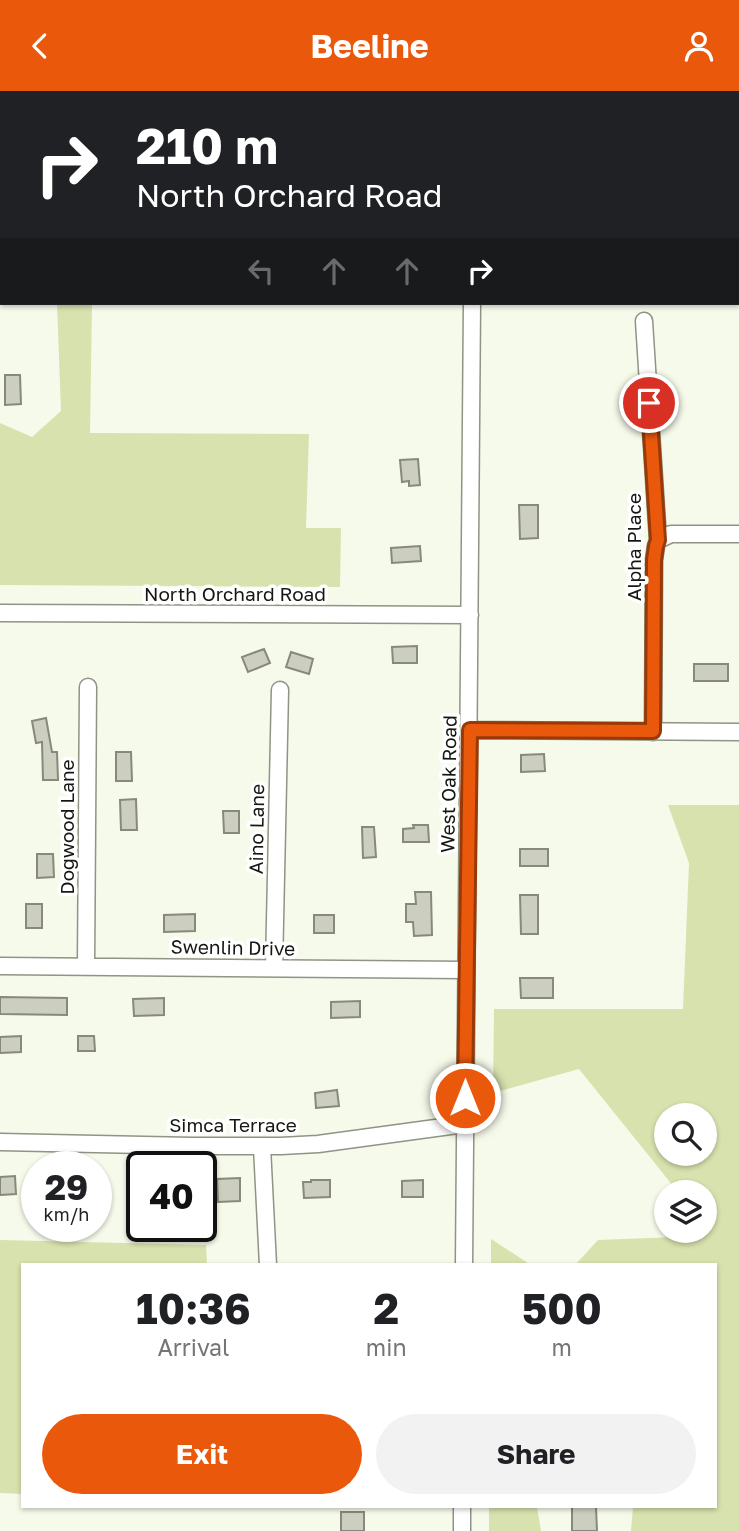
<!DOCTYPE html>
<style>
:root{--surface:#fff;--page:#f2f2f2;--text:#202124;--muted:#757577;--accent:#ea580c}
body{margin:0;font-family:"Golos Text",sans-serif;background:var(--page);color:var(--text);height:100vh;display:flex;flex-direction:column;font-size:26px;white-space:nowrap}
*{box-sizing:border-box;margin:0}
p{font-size:23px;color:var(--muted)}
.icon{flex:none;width:38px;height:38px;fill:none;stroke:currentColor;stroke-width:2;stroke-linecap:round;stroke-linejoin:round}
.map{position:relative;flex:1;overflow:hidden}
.side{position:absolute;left:21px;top:1172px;width:696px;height:245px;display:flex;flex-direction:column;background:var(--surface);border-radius:0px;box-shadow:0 2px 5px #0004}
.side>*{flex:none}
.banner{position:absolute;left:0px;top:0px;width:740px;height:214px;box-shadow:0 2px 5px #0004;background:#202124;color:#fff;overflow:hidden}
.tools{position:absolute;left:654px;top:1012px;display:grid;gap:14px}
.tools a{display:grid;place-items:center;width:63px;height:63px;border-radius:50%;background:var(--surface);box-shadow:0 2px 5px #0004;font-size:35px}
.speed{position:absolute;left:21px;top:1060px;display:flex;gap:14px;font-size:35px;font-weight:700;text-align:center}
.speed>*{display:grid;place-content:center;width:91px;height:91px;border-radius:50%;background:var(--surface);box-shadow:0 2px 5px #0004;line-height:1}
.speed small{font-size:18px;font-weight:400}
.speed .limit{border:4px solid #111;border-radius:10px;background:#fff;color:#111}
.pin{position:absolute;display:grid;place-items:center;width:60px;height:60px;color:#fff;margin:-30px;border:4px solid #fff;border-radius:50%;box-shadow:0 2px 7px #0007}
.me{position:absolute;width:77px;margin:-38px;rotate:0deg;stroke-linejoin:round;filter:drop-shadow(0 0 5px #0008)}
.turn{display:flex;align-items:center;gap:24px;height:147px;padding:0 21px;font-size:32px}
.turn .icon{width:91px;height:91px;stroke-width:2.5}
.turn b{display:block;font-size:49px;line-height:60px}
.lanes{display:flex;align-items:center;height:66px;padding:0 21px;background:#0003;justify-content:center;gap:35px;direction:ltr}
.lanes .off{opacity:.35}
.eta{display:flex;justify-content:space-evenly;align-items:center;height:119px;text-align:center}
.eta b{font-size:42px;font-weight:700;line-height:49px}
.primary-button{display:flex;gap:14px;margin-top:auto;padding:14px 21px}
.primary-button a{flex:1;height:80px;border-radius:42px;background:var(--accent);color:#fff;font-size:28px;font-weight:700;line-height:80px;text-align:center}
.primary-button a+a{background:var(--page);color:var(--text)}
header{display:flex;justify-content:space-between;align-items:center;height:91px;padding:0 21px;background:var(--accent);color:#fff;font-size:32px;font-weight:700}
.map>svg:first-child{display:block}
</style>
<header><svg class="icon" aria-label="back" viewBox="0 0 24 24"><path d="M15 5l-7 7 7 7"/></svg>Beeline<svg class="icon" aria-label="person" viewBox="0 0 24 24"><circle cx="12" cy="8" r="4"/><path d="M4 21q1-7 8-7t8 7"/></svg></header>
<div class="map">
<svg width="739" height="1440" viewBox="0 0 739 1440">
<rect width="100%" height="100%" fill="#f6faea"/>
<!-- green -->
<path fill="#d7e2ae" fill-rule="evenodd" d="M57,212H92L90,342L309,343L306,437H341L340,496L0,494V332L32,346L61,320Z
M668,714H739V1440H631L633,1416H716V1174H575L598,1149L677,1146L679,1139H705V1101H678L579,978L493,1002L494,918H683L689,772ZM667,1024H705V1062H667Z
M491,1148L531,1174H491Z
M0,1149L206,1154L207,1174H23V1403L0,1402Z
M489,1416H537L541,1440H489Z"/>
<!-- building -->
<path fill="#cccfc0" stroke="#87897c" stroke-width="2" d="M5,284H20L21,313L5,314Z
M418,368L420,394L409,395V390L402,391L400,369Z
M519,414H538V447L520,448Z
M420,455L421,470L392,472L391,457Z
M417,555V572H393L392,556Z
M264,558L270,572L248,581L242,566Z
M291,561L313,568L309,583L286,576Z
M694,573H728V590H694Z
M46,627L52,661H57L58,689H43L42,651L36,652L32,630Z
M116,661H131L132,690H116Z
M544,663L545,680L521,681V664Z
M136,708L137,739H121L120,709Z
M223,720H239V742H224Z
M413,734H428L429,751H403V738L414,737Z
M362,736H374L376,766L363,767Z
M520,758H548V775H520Z
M37,763H53L54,786L37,787Z
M415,801H431L432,844L414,845L413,831H406V813H416Z
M520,804H538V843H521Z
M26,813H42V837H26Z
M195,823V840L164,841V824Z
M314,824H334V842H314Z
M520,887H553V907H521Z
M0,906L67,907V924L0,923Z
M164,907V924L134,925L133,908Z
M360,910V926L331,927V911Z
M21,945V961L0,962V946Z
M78,945H94L95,960H78Z
M337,999L339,1015L316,1017L315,1002Z
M15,1085L16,1103L0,1104V1086Z
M240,1087V1110L218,1111L217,1088Z
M311,1089H330V1106L304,1107L303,1091H311Z
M423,1089V1106H402V1090Z
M572,1416H596L597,1440H572Z
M341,1421H364V1440H341Z"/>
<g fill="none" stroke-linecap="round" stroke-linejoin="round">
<!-- minor casing -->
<g stroke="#909385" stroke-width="19">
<path id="minor" d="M474,2V0
M0,78H2
M644,230L658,449L656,455L654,469L653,641
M658,449L671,443H739
M0,522L470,524
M469,639L739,641
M0,875L466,879
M86,875L88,596
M274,877L280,599
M0,1051L192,1055H281L318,1053L465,1033
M262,1056L268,1174
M464,1174L472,212
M462,1440V1416"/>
</g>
<!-- minor -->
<use href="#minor" stroke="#fff" stroke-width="16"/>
</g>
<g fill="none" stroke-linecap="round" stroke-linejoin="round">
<!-- route casing -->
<g stroke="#983908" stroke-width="18">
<path id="route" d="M465,1007L470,639L653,640L654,469L656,455L658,449L649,312"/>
</g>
<!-- route -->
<use href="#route" stroke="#ea580c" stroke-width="12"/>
</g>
<g text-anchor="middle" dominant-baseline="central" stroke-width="7" stroke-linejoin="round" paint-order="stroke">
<!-- street labels -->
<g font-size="19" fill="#161712" stroke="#fff">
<text transform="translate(633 456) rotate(-90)">Alpha Place</text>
<text x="235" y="502">North Orchard Road</text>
<text transform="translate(448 693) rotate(-89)">West Oak Road</text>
<text transform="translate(66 736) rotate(-90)">Dogwood Lane</text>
<text transform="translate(256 738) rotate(-89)">Aino Lane</text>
<text transform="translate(233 856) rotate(1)">Swenlin Drive</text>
<text x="233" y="1033">Simca Terrace</text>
</g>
</g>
</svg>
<div class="tools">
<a><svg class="icon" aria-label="search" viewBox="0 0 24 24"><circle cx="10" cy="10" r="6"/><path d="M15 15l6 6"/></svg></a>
<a><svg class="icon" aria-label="layers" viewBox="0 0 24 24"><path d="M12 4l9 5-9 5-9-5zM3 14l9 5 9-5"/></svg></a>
</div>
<div class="speed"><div>29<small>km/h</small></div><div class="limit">40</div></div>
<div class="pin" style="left:649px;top:312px;background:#d93025"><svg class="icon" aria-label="arrive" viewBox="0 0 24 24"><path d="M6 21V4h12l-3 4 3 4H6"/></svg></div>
<svg class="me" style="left:465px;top:1007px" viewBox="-20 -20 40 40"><circle r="17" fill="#ea580c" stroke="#fff" stroke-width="3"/><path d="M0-11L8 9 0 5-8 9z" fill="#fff"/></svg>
<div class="banner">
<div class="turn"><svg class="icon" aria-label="right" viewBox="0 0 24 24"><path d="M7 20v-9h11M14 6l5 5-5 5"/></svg><div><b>210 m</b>North Orchard Road</div></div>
<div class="lanes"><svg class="icon off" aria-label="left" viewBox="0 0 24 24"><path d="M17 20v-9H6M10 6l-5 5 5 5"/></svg><svg class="icon off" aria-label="ahead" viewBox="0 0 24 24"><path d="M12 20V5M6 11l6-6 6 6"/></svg><svg class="icon off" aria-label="ahead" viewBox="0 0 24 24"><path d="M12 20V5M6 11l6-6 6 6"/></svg><svg class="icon" aria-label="right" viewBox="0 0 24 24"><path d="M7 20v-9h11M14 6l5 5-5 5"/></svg></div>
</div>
<section class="side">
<div class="eta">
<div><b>10:36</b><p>Arrival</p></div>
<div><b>2</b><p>min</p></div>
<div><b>500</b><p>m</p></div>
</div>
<div class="primary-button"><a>Exit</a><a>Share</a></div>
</section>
</div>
